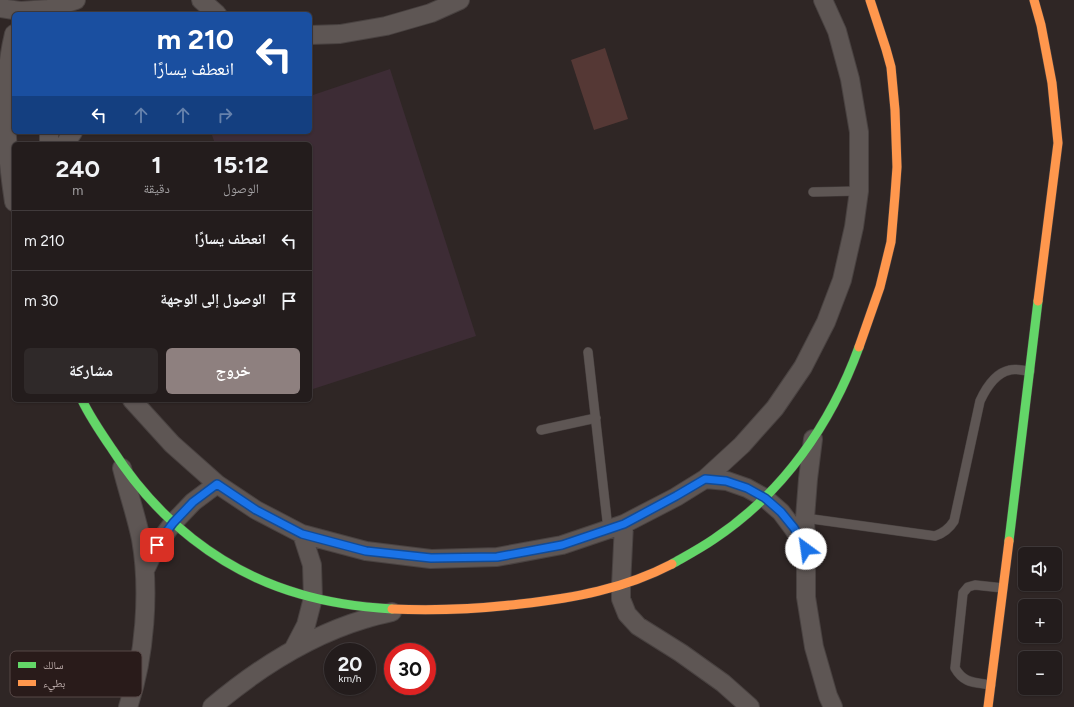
<!DOCTYPE html>
<html lang="ar">
<meta charset="utf-8">
<style>
:root{--surface:#231c1c;--page:#2f2929;--text:#f1f3f6;--muted:#a3a1a3;--line:#403a3b;--accent:#8e807f}
body{margin:0;font-family:Figtree,"Noto Naskh Arabic",sans-serif;background:var(--page);color:var(--text);direction:rtl;height:100vh;display:flex;flex-direction:column;font-size:15px;white-space:nowrap}
*{box-sizing:border-box;margin:0}
p{font-size:13px;color:var(--muted)}
.icon{flex:none;width:22px;height:22px;fill:none;stroke:currentColor;stroke-width:2;stroke-linecap:round;stroke-linejoin:round}
.map{position:relative;flex:1;overflow:hidden;direction:ltr}
.side{position:absolute;left:12px;top:142px;width:300px;height:260px;display:flex;flex-direction:column;background:var(--surface);border-radius:6px;box-shadow:0 1px 3px #0004,0 0 0 1px var(--line);direction:rtl}
.side>*{flex:none}
.hud{position:absolute;left:12px;top:12px;width:300px;height:122px;border-radius:6px;box-shadow:0 1px 3px #0004,0 0 0 1px var(--line);direction:rtl;background:#1a4fa0;color:#fff;overflow:hidden}
.buttons{position:absolute;left:1018px;top:547px;display:grid;gap:8px}
.buttons a{display:grid;place-items:center;width:44px;height:44px;border-radius:6px;background:var(--surface);box-shadow:0 1px 3px #0004,0 0 0 1px var(--line);font-size:20px}
.speed{position:absolute;left:324px;top:643px;display:flex;gap:8px;font-size:20px;font-weight:700;text-align:center}
.speed>*{display:grid;place-content:center;width:52px;height:52px;border-radius:50%;background:var(--surface);box-shadow:0 1px 3px #0004,0 0 0 1px var(--line);line-height:1}
.speed small{font-size:10px;font-weight:400}
.speed .limit{border:6px solid #d22;background:#fff;color:#111}
.pin{position:absolute;display:grid;place-items:center;width:34px;height:34px;color:#fff;margin:-17px;border-radius:8px;box-shadow:0 2px 6px #0006}
.me{position:absolute;width:44px;margin:-22px;rotate:329deg;stroke-linejoin:round;filter:drop-shadow(0 0 3px #0008)}
.turn{display:flex;align-items:center;gap:14px;height:84px;padding:0 12px;font-size:18px}
.turn .icon{width:52px;height:52px;stroke-width:2.5}
.turn b{display:block;font-size:28px;line-height:34px}
.lanes{display:flex;align-items:center;height:38px;padding:0 12px;background:#0003;justify-content:center;gap:20px;direction:ltr}
.lanes .off{opacity:.35}
.eta{display:flex;justify-content:space-evenly;align-items:center;height:68px;text-align:center}
.eta b{font-size:24px;font-weight:700;line-height:28px}
.cta{display:flex;gap:8px;margin-top:auto;padding:8px 12px}
.cta a{flex:1;height:46px;border-radius:6px;background:var(--accent);color:#fff;font-size:16px;font-weight:700;line-height:46px;text-align:center}
.cta a+a{background:var(--page);color:var(--text)}
ul{padding:0;list-style:none}
li{display:flex;align-items:center;gap:12px;height:60px;padding:0 12px;border-top:1px solid var(--line)}
li div{flex:1}
li b{display:block;font-size:15px}
li em{font-style:normal}
.map>svg:first-child{display:block}
</style>
<div class="map">
<svg width="1074" height="707" viewBox="0 0 1074 707">
<rect width="100%" height="100%" fill="#2f2625"/>
<!-- green -->
<path fill="#3d2c35" d="M390,69L476,336L310,390V144H215L211,132H310V96Z"/>
<!-- water -->
<path fill="#553835" d="M605,48L628,119L594,130L571,60Z"/>
<g fill="none" stroke-linecap="round" stroke-linejoin="round">
<!-- lane casing -->
<g stroke="#494241" stroke-width="10">
<path id="lane" d="M813,192L859,191
M588,352L608,529
M541,430L596,418
M805,518L935,536C944,533 949,529 954,521L980,401C986,388 995,373 1010,370C1016,368 1024,371 1030,371
M991,685C975,682 964,684 955,668L963,593L968,587L975,585L1003,588"/>
</g>
<!-- street casing -->
<g stroke="#494241" stroke-width="20">
<path id="street" d="M201,0L217,14
M0,8L20,11L49,9L76,0
M14,34C1,86 6,150 14,202
M310,35L340,34L386,26L431,13L460,0
M49,144V132
M65,144L73,132
M132,400L172,444L217,484L256,510L302,534L366,551L431,559L497,557L562,545L624,524L676,497L705,479L742,445L775,408L803,367L826,322L842,280L854,227L859,191V132L850,79L837,31L823,0
M122,468C128,492 136,515 141,539C150,590 145,658 128,707
M705,479L727,481L747,488L765,498L781,512L793,528L806,549V597L814,647L828,696L833,707
M624,524L621,586V599L627,614L638,626L681,653L723,683L750,707
M806,548L805,518L808,479L813,439
M145,570L157,545L173,523L193,502L217,484
M293,650L306,625L313,598L312,565L302,534
M212,707C257,669 308,636 365,619C374,616 383,614 392,612"/>
</g>
<!-- fast casing -->
<g stroke="#4c4343" stroke-width="10">
<path id="fast" d="M82,400C90,417 101,433 112,449C156,518 220,571 300,594C330,603 361,607 392,609
M1009,541L1038,301
M672,564C686,556 701,548 714,539C783,493 831,424 859,347"/>
</g>
<!-- slow casing -->
<g stroke="#4c4343" stroke-width="10">
<path id="slow" d="M1034,0L1041,25L1052,83L1058,143L1038,301
M859,347L880,287L891,242L895,195L897,167L895,110L891,67L886,49L870,0
M392,609C435,611 478,609 520,604C574,598 624,589 672,564
M988,707L1009,541"/>
</g>
<!-- lane -->
<use href="#lane" stroke="#5e5654" stroke-width="9"/>
<!-- street -->
<use href="#street" stroke="#5e5654" stroke-width="18"/>
<!-- fast -->
<use href="#fast" stroke="#63d668" stroke-width="9"/>
<!-- slow -->
<use href="#slow" stroke="#ff974d" stroke-width="9"/>
</g>
<g fill="none" stroke-linecap="round" stroke-linejoin="round">
<!-- route casing -->
<g stroke="#114b97" stroke-width="10">
<path id="route" d="M157,545L173,523L193,502L217,484L256,510L302,534L366,551L431,558L497,557L562,545L624,524L676,496L705,479L726,481L747,488L765,498L781,512L794,528L806,549"/>
</g>
<!-- route -->
<use href="#route" stroke="#1a73e8" stroke-width="7"/>
</g>
<!-- legend -->
<rect x="10" y="651" width="132" height="46" rx="6" fill="#291b1a" stroke="#574847" stroke-width="1"/>
<rect x="18" y="662" width="18" height="6" fill="#63d668"/>
<rect x="18" y="680" width="18" height="6" fill="#ff974d"/>
<g font-size="11" fill="#c1b1af">
<text x="43" y="669">سالك</text>
<text x="43" y="687">بطيء</text>
</g>
</svg>
<div class="buttons">
<a><svg class="icon" aria-label="sound" viewBox="0 0 24 24"><path d="M4 9h4l5-4v14l-5-4H4zM17 9q2 3 0 6"/></svg></a>
<a>+</a>
<a>−</a>
</div>
<div class="speed"><div>20<small>km/h</small></div><div class="limit">30</div></div>
<div class="pin" style="left:157px;top:545px;background:#d93025"><svg class="icon" aria-label="arrive" viewBox="0 0 24 24"><path d="M6 21V4h12l-3 4 3 4H6"/></svg></div>
<svg class="me" style="left:806px;top:549px" viewBox="-20 -20 40 40"><circle r="19" fill="#fff"/><path d="M0-13L10 11 0 6-10 11z" fill="#1a73e8"/></svg>
<div class="hud">
<div class="turn"><svg class="icon" aria-label="left" viewBox="0 0 24 24"><path d="M17 20v-9H6M10 6l-5 5 5 5"/></svg><div><b>210 m</b>انعطف يسارًا</div></div>
<div class="lanes"><svg class="icon" aria-label="left" viewBox="0 0 24 24"><path d="M17 20v-9H6M10 6l-5 5 5 5"/></svg><svg class="icon off" aria-label="ahead" viewBox="0 0 24 24"><path d="M12 20V5M6 11l6-6 6 6"/></svg><svg class="icon off" aria-label="ahead" viewBox="0 0 24 24"><path d="M12 20V5M6 11l6-6 6 6"/></svg><svg class="icon off" aria-label="right" viewBox="0 0 24 24"><path d="M7 20v-9h11M14 6l5 5-5 5"/></svg></div>
</div>
<section class="side">
<div class="eta">
<div><b>15:12</b><p>الوصول</p></div>
<div><b>1</b><p>دقيقة</p></div>
<div><b>240</b><p>m</p></div>
</div>
<ul>
<li><svg class="icon" aria-label="left" viewBox="0 0 24 24"><path d="M17 20v-9H6M10 6l-5 5 5 5"/></svg><div><b>انعطف يسارًا</b></div><em>210 m</em></li>
<li><svg class="icon" aria-label="arrive" viewBox="0 0 24 24"><path d="M6 21V4h12l-3 4 3 4H6"/></svg><div><b>الوصول إلى الوجهة</b></div><em>30 m</em></li>
</ul>
<div class="cta"><a>خروج</a><a>مشاركة</a></div>
</section>
</div>
